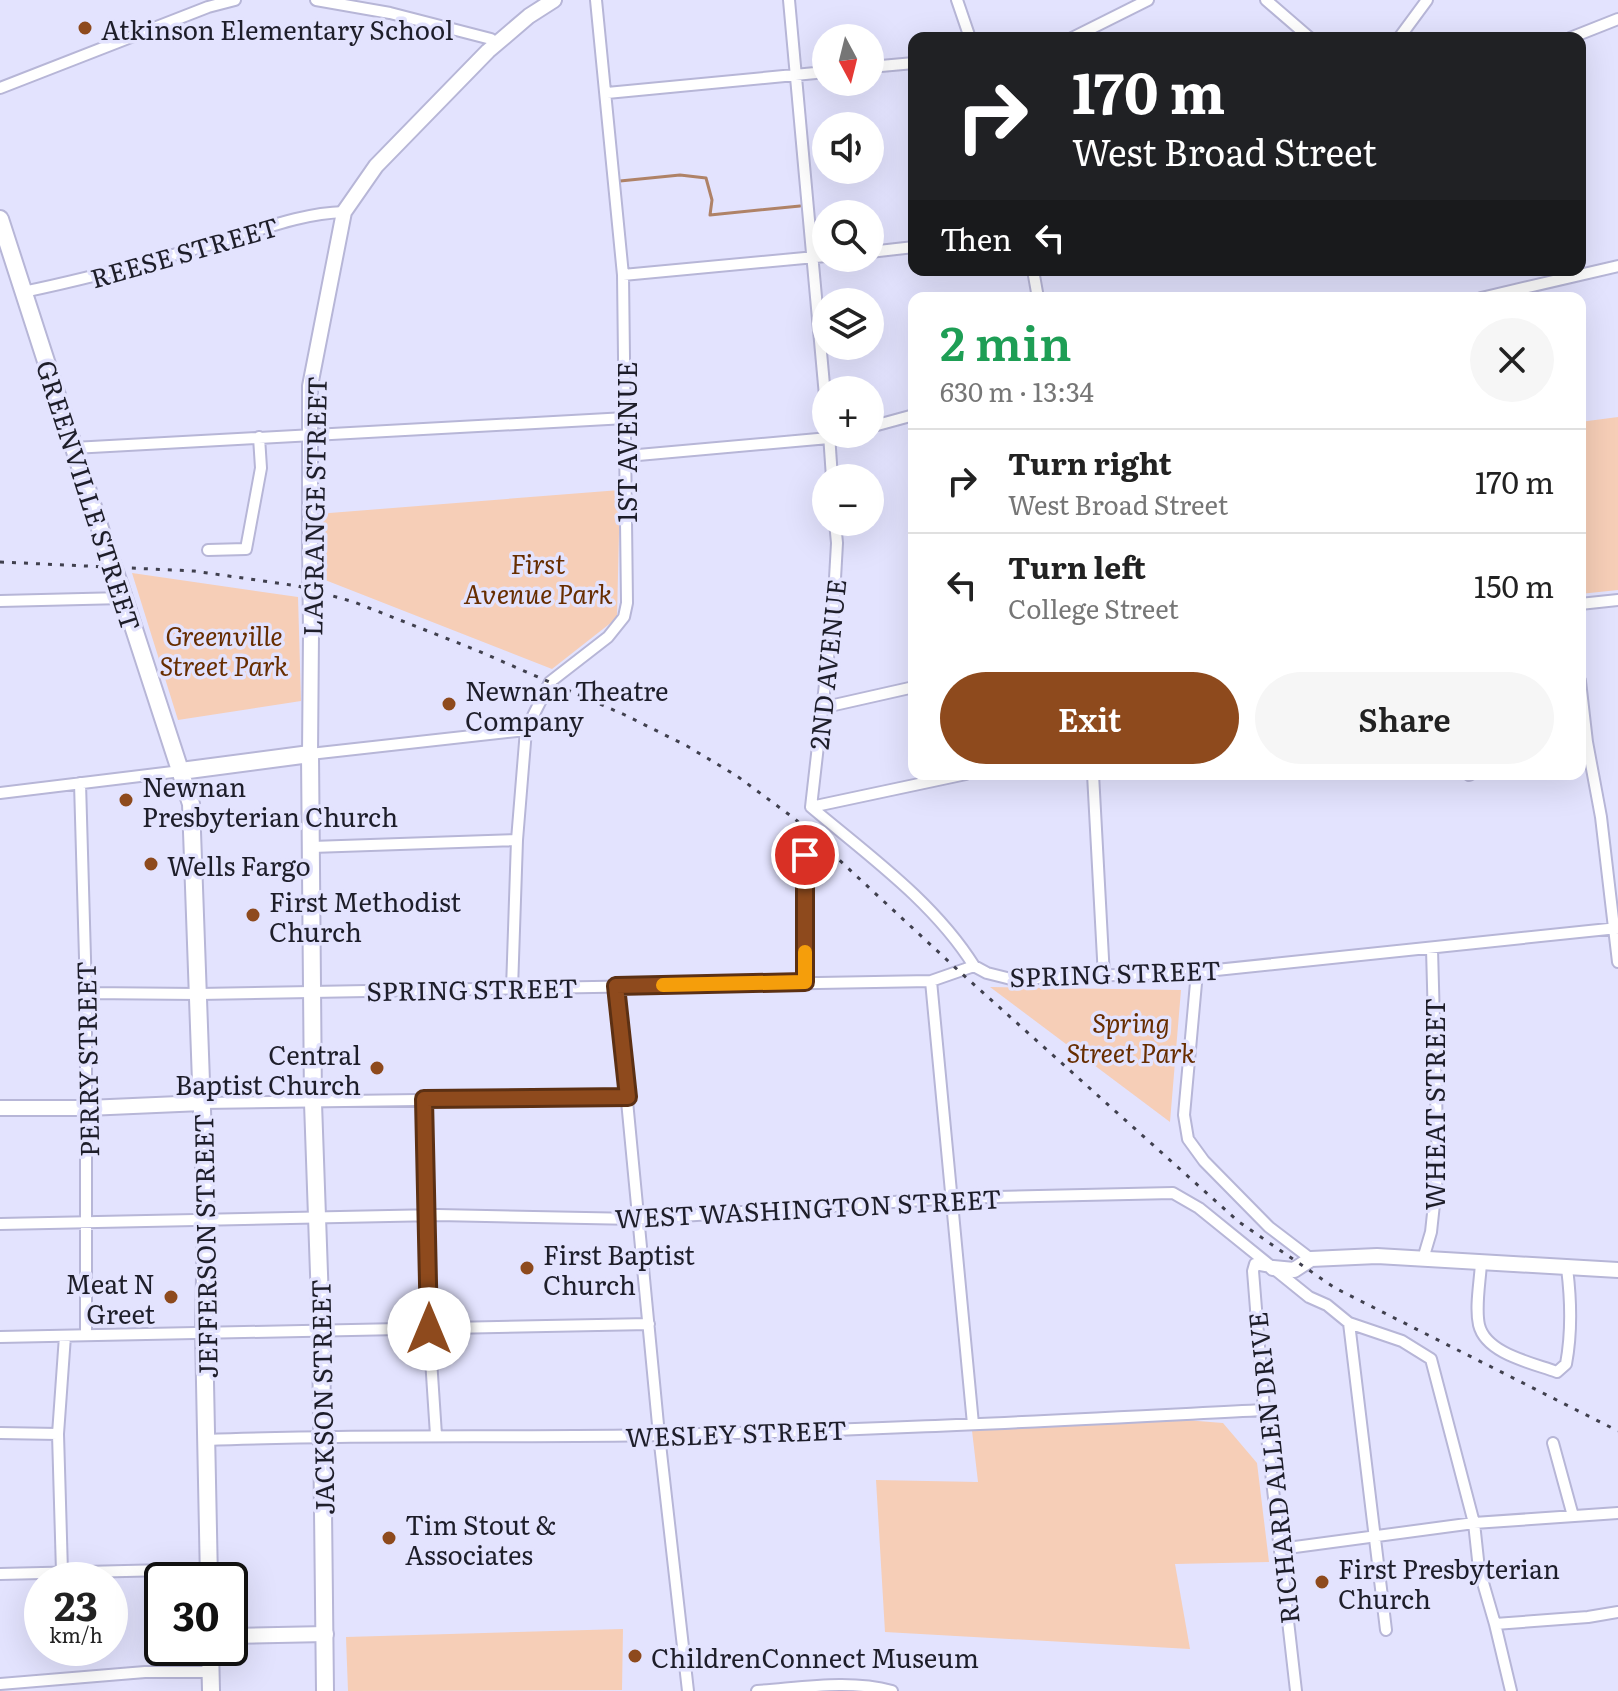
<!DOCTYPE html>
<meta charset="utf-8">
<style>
:root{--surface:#fff;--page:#f6f6f6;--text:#222;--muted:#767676;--line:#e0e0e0;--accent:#8e4a1d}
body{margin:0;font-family:Literata,serif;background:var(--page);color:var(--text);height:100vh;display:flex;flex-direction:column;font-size:30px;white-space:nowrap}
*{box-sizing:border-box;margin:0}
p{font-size:26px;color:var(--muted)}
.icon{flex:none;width:44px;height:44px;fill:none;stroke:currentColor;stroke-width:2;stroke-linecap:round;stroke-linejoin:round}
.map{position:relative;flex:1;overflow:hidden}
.panel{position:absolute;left:908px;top:292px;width:678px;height:488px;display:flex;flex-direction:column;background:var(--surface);border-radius:16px;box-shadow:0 8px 32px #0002}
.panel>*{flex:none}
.hud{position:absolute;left:908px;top:32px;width:678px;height:244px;border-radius:16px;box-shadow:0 8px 32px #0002;background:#202124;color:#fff;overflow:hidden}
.needle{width:52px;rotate:173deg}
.controls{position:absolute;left:812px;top:24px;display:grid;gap:16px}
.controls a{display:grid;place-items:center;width:72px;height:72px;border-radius:50%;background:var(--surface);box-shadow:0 8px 32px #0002;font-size:40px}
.speed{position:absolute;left:24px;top:1562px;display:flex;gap:16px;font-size:40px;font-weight:700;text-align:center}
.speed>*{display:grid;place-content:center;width:104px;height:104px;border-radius:50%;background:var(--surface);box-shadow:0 8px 32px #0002;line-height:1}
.speed small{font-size:20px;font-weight:400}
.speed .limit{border:4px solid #111;border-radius:12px;background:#fff;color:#111}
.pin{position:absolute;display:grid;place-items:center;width:68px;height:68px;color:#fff;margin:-34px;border:4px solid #fff;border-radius:50%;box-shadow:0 2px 8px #0007}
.me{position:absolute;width:88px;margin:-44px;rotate:0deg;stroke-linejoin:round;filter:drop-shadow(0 0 6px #0008)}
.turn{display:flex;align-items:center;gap:28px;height:168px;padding:0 32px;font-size:36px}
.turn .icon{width:104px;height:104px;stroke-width:2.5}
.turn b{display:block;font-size:56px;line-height:68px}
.then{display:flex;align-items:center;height:76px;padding:0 32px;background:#0003;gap:16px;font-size:30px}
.round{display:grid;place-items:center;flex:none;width:84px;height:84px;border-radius:42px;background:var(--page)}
.overview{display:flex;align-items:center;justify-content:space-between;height:136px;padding:0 32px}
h1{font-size:48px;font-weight:600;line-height:60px;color:#1e9e55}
.cta{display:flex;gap:16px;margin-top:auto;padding:16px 32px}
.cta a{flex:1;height:92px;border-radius:48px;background:var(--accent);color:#fff;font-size:32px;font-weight:600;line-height:92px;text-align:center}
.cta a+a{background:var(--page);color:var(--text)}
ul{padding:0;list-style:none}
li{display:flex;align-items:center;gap:24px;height:104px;padding:0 32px;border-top:2px solid var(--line)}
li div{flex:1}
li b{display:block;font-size:30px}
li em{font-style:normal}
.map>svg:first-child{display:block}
</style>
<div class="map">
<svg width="1618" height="1691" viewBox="0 0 1618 1691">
<rect width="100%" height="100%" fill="#e3e3fe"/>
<!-- green -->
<path fill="#f6ceb7" d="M1618,417V590L1580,594V422Z
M620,490L617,618L552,669L320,578L317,514Z
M132,573L298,597L301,701L178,720Z
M990,987L1181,990L1170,1122Z
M1160,1418L1223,1423L1257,1463L1269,1562L1175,1564L1190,1649L885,1632L876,1480L978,1482L971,1422Z
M623,1629L622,1690L348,1691L346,1637Z"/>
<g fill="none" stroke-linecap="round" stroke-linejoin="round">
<!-- stream -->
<path stroke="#af8267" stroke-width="3" d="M620,181L680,175L706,178L712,200L710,215L800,206"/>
<!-- street casing -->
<g stroke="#b7b6d7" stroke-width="14">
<path id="street" d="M316,0L390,13L491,39L496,44
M789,0L826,407
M957,0L970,38
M1266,0L1310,38
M1072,38L1148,0
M1399,38L1427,0
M1570,38L1618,19
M870,67L914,63
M0,88L208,7L235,0
M607,93L826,72
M870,252L914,247
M1033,270L1038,298
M623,275L826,256
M23,292C91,278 153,261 219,242C260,230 302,213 344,212
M1481,298L1618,266
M870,427L914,415
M829,434L832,478
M73,448L626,418
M627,456L829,438L844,434
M208,550L246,549L261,468L259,437
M0,601L124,598
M1580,604L1618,600
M1580,681L1587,742L1601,817L1618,962
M821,708L914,687
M310,754L526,730
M1093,774L1104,977
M1469,775L1471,774
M80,783L86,993V1335
M0,793L181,771
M811,807L833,614L837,543L835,522
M811,807C868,855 934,902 974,966
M811,807L966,774
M312,847L517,840
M1197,972L1184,1115L1188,1139L1204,1161L1269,1227L1311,1259
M931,981L973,1424
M805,982V855
M616,986L659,1435L688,1691
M512,989L517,840L526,730L550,682L608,637L624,617L627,603L623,275L596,0
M86,993L199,994L931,981L974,966L987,973L1011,979L1197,972L1618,928
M424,1099L429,1329L436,1435
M202,1103L628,1097
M0,1224L438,1215L637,1219L953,1198L1173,1193L1199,1208L1309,1297L1327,1305L1349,1323L1402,1341L1431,1359L1474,1523L1479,1569L1495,1624L1511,1691
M1423,1259L1431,1232L1438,1167L1432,949
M1481,1263C1480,1282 1475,1307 1479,1325C1486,1354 1533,1363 1557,1372L1566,1364C1572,1332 1571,1300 1567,1268
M1271,1267L1255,1264L1253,1271L1264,1410L1296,1691
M1349,1323L1386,1630
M0,1337L649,1324
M0,1433L58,1434
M207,1440C358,1434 509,1438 660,1435C861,1431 1063,1420 1264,1410
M1553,1443L1573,1516
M1280,1549L1474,1523L1618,1513
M62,1572L58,1434L65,1336
M0,1574L209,1569
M1495,1624L1588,1617L1618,1612
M0,1684L145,1672H210
M757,1691C801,1688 849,1679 892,1691"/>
</g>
<!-- secondary casing -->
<g stroke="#b7b6d7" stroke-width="18">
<path id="secondary" d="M310,540V386L344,212L376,166L488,51L529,16L554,0
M310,754L311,634
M0,1108H87L202,1103
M1273,1268L1294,1270L1311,1259L1377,1256L1618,1270
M230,1636L326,1634"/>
</g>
<!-- primary casing -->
<g stroke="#b7b6d7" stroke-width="20">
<path id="primary" d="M0,219L106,547
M120,586L191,804L206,1221L204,1333L209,1580
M181,771L310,754L313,1103L321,1330L325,1691
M210,1648L211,1691"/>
</g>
<!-- street -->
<use href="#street" stroke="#fff" stroke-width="10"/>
<!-- secondary -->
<use href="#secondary" stroke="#fff" stroke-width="14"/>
<!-- primary -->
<use href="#primary" stroke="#fff" stroke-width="16"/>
<!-- rail -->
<path stroke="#40404e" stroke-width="3" stroke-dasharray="4 8" stroke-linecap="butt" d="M0,562L194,571L298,586L354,602L476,650L625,715L687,746L737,776L795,819L960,972L1239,1222L1335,1288L1618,1431"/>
<!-- secondary-bridge casing -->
<g stroke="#b7b6d7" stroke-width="18" stroke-linecap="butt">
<path id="secondary-bridge" d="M310,540L311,634"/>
</g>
<!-- primary-bridge casing -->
<g stroke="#b7b6d7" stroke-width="20" stroke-linecap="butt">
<path id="primary-bridge" d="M106,547L120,586"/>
</g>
<!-- secondary-bridge -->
<use href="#secondary-bridge" stroke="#fff" stroke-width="14"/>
<!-- primary-bridge -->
<use href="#primary-bridge" stroke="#fff" stroke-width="16"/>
</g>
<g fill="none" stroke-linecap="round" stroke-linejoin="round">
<!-- route casing -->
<g stroke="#5c3013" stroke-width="20">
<path id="route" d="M429,1329L424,1099L628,1097L616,986L805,982V855"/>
</g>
<!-- route -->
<use href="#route" stroke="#8e4a1d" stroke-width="14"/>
<!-- slow -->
<path stroke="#f59e0b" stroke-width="14" d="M663,985L805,982V952"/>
</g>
<!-- markers -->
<g fill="#8e4a1d" stroke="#e3e3fe" stroke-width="3">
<circle cx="85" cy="28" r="8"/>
<circle cx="449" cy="704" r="8"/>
<circle cx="126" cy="800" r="8"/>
<circle cx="151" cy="864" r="8"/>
<circle cx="253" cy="915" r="8"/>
<circle cx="377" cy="1068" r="8"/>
<circle cx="527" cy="1268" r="8"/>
<circle cx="171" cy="1297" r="8"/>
<circle cx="389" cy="1538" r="8"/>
<circle cx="1322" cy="1582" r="8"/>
<circle cx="635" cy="1656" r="8"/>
</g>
<g text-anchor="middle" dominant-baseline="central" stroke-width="7" stroke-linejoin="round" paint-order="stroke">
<!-- poi labels -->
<g font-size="26" fill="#1e1e2a" stroke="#e3e3fe" text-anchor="start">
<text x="101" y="28">Atkinson Elementary School</text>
<text x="465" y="689">Newnan Theatre<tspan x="465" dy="30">Company</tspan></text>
<text x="142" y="785">Newnan<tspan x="142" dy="30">Presbyterian Church</tspan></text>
<text x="167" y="864">Wells Fargo</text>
<text x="269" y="900">First Methodist<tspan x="269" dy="30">Church</tspan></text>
<text x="361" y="1053" text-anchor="end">Central<tspan x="361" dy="30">Baptist Church</tspan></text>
<text x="543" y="1253">First Baptist<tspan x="543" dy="30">Church</tspan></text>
<text x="155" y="1282" text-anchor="end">Meat N<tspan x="155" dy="30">Greet</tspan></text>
<text x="405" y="1523">Tim Stout &amp;<tspan x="405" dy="30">Associates</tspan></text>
<text x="1338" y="1567">First Presbyterian<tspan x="1338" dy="30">Church</tspan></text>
<text x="651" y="1656">ChildrenConnect Museum</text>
</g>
<!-- street labels -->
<g font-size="26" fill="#1e1e2a" stroke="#e3e3fe">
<text transform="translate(184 251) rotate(-16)">REESE STREET</text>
<text transform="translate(625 442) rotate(-90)">1ST AVENUE</text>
<text transform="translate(90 495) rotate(72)">GREENVILLE STREET</text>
<text transform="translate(313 506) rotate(-89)">LAGRANGE STREET</text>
<text transform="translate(826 664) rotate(-84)">2ND AVENUE</text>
<text transform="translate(1115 972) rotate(-2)">SPRING STREET</text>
<text transform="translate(472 988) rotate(-1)">SPRING STREET</text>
<text transform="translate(86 1059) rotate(-91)">PERRY STREET</text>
<text transform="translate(1433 1104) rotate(-90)">WHEAT STREET</text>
<text transform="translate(808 1207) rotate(-3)">WEST WASHINGTON STREET</text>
<text transform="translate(204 1246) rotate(-91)">JEFFERSON STREET</text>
<text transform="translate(321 1397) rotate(-91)">JACKSON STREET</text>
<text transform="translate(736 1432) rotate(-2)">WESLEY STREET</text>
<text transform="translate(1272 1468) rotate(-96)">RICHARD ALLEN DRIVE</text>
</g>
<!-- park labels -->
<g font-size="26" font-style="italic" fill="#672d00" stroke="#e3e3fe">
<text x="538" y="562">First<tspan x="538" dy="30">Avenue Park</tspan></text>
<text x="224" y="634">Greenville<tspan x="224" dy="30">Street Park</tspan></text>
<text x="1131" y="1021">Spring<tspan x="1131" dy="30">Street Park</tspan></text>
</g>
</g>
</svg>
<div class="controls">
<a><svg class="needle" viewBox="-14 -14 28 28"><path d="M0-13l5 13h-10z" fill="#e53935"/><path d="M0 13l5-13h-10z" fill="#767676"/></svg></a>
<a><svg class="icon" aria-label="sound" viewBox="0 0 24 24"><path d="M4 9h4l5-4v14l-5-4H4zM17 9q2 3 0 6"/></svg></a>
<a><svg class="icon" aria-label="search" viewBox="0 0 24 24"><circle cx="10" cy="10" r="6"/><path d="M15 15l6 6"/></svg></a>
<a><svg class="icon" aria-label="layers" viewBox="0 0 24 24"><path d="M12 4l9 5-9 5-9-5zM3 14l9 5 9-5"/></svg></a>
<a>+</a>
<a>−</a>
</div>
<div class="speed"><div>23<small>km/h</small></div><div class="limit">30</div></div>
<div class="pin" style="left:805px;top:855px;background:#d93025"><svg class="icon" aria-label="arrive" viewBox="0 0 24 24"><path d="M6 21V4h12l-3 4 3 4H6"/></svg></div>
<svg class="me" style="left:429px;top:1329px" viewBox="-20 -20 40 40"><circle r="19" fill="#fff"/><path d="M0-13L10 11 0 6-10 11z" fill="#8e4a1d"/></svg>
<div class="hud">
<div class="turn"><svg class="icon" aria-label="right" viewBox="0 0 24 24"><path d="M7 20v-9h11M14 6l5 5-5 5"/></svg><div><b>170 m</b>West Broad Street</div></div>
<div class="then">Then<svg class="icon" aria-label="left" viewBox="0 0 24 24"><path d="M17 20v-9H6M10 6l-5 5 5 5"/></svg></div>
</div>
<section class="panel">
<div class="overview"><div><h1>2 min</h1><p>630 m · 13:34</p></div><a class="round"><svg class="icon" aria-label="close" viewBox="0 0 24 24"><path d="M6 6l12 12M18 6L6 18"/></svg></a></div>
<ul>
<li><svg class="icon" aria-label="right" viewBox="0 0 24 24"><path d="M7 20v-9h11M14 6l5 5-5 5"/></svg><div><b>Turn right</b><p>West Broad Street</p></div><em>170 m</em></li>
<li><svg class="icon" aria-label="left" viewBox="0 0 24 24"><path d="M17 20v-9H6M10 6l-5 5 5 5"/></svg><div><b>Turn left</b><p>College Street</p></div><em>150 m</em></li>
</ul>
<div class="cta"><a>Exit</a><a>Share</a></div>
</section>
</div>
